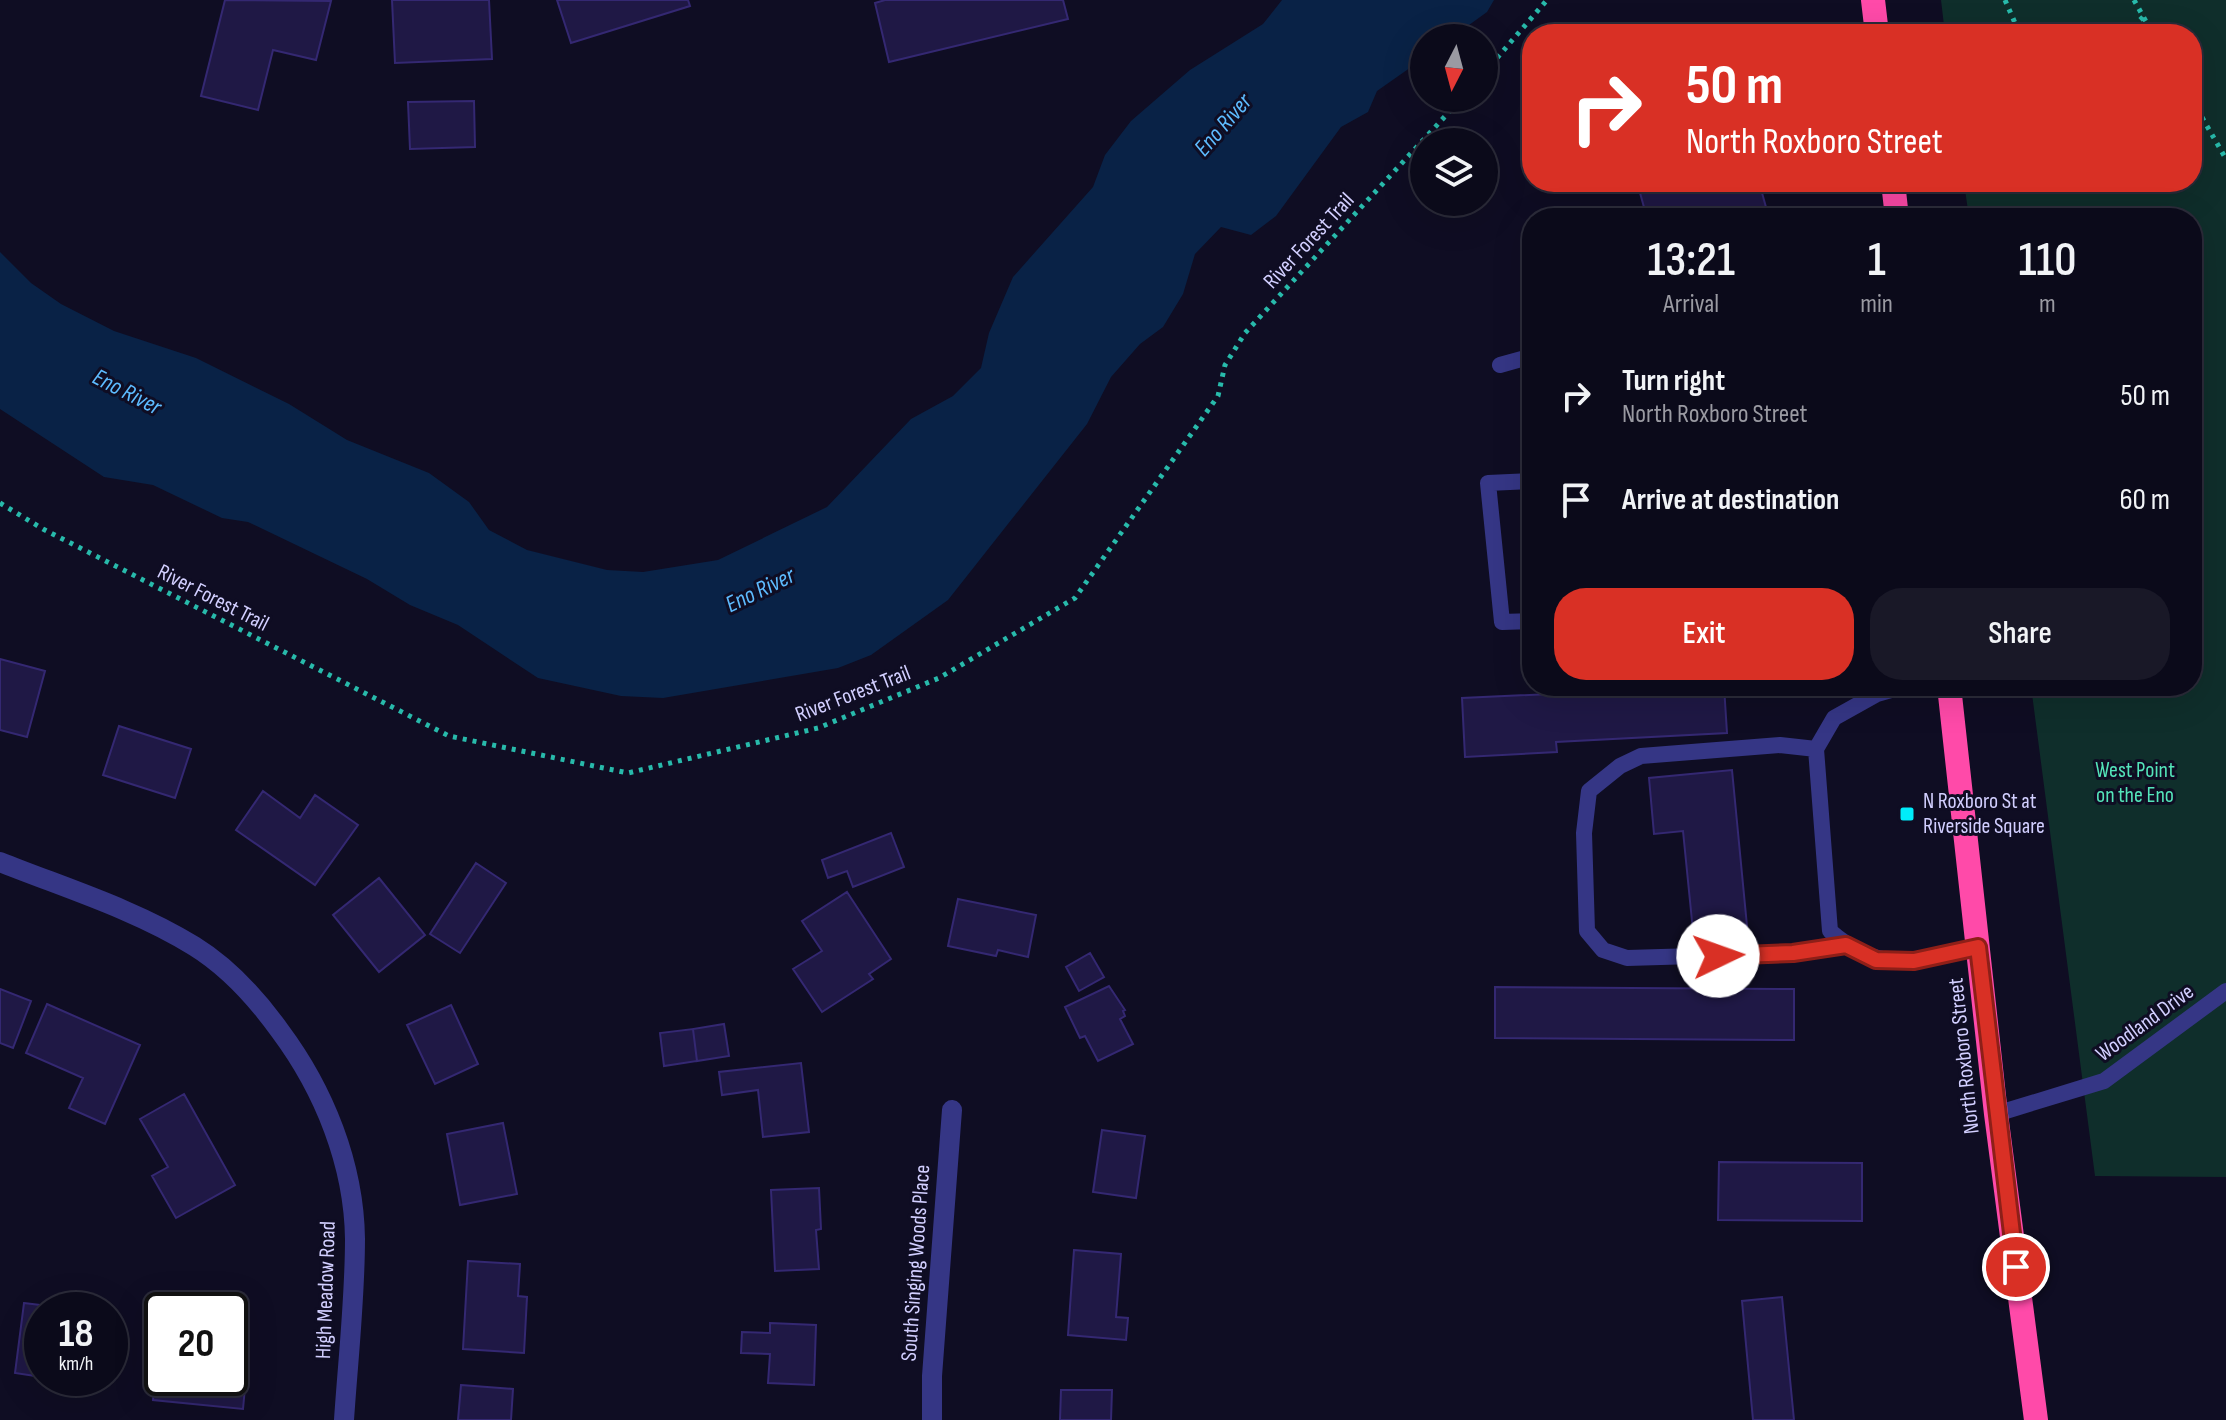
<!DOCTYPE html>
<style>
:root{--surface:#0b0a1a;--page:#191827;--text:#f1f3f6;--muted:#9a9aa2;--line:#2b2b39;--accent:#d93025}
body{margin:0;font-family:"Sofia Sans Condensed",sans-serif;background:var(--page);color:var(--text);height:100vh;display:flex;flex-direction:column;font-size:30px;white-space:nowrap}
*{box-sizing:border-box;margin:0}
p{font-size:26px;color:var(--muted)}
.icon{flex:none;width:44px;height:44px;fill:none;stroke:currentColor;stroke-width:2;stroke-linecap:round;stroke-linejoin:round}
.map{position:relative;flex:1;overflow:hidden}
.side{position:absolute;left:1522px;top:208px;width:680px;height:488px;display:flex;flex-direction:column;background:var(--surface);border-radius:32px;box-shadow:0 8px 32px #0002,0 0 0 2px var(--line)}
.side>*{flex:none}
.top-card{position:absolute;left:1522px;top:24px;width:680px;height:168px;border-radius:32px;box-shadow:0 8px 32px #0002,0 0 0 2px var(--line);background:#d93025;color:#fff;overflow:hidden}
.needle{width:52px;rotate:186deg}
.tools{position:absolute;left:1410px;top:24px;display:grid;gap:16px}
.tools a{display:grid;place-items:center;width:88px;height:88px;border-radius:50%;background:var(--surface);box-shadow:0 8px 32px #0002,0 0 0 2px var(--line);font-size:40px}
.speed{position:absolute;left:24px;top:1292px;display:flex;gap:16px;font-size:40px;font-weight:700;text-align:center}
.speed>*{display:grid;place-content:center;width:104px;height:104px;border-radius:50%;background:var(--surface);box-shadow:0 8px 32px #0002,0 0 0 2px var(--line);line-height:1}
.speed small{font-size:20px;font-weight:400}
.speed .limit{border:4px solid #111;border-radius:12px;background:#fff;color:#111}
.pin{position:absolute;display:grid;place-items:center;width:68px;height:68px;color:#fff;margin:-34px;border:4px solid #fff;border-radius:50%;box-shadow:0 2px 8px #0007}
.me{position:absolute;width:88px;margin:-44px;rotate:87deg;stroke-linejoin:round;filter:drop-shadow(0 0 6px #0008)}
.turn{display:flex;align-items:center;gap:28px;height:168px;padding:0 32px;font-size:36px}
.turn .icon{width:104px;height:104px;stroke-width:2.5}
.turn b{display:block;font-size:56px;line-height:68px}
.eta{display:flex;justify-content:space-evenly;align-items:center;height:136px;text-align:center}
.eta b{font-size:48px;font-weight:600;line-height:56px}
.cta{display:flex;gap:16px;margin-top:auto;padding:16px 32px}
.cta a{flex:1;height:92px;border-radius:32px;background:var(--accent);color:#fff;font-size:32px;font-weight:600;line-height:92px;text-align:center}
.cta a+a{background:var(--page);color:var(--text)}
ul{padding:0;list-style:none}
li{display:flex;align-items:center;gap:24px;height:104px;padding:0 32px}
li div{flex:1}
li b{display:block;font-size:30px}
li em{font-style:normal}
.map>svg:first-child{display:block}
</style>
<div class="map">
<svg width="2226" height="1420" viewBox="0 0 2226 1420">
<rect width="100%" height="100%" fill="#0f0d23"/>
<!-- green -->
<path fill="#0f2e2b" d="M1941,0H2226V1177L2095,1176L2031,686H2192V218H1969L1964,182H2192V34H1945Z"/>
<!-- water -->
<path fill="#092246" d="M1282,0H1494L1487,12L1451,38H1424V58L1377,91L1368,112L1341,127L1276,216L1251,235L1221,227L1195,254L1183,294L1163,327L1140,344L1111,377L1087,424L948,600L871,655L838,668L663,698L621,696L538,678L458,625L410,605L367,579L248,522L222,518L153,485L104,477L0,409V252L31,283L61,304L114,331L196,358L289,404L347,440L429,473L469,502L489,530L527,550L607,570L643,572L718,560L827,507L911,419L953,396L981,368L989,333L1013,277L1093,187L1105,155L1131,121L1190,70L1263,24Z"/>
<!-- building -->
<path fill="#1f1845" stroke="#342872" stroke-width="2" d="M225,0L331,1L316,60L273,50L258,110L201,96Z
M392,0H489L492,59L395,63Z
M557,0H688L690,6L571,43Z
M885,0H1063L1068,19L889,62L875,3Z
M474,101L475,147L410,149L408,102Z
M1637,182H1759L1769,218H1647Z
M0,659L45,671L27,737L0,730Z
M1724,686L1727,733L1556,742L1557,752L1465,757L1462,698Z
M119,726L191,749L175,798L103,775Z
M1732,770L1747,926L1693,931L1683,831L1654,834L1649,778Z
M263,791L300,818L315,795L358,825L315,885L236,830Z
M891,833L904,867L853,887L847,871L828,878L822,860Z
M476,863L506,883L460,953L430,934Z
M379,878L425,935L379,972L333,915Z
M847,892L891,959L869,974L873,979L822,1012L793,969L822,951L802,921Z
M958,899L1036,915L1028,957L998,950L996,956L948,946Z
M1090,953L1104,977L1079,991L1066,967Z
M1109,986L1125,1010L1123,1011L1125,1016L1120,1019L1133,1044L1098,1061L1085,1036L1080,1038L1065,1007Z
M1495,987L1794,989V1040L1495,1038Z
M0,989L31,1001L13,1048L0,1043Z
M47,1004L140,1045L105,1124L69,1108L83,1078L26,1053Z
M451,1005L478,1064L435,1084L407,1025Z
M724,1024L729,1056L697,1061L693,1029Z
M693,1029L697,1061L664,1066L660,1033Z
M801,1063L809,1132L763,1137L758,1090L722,1095L719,1072Z
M184,1094L235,1185L176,1218L152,1176L168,1167L140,1119Z
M503,1123L517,1194L460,1205L447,1134Z
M1102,1130L1145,1136L1136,1198L1093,1192Z
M1719,1162L1862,1163V1221L1718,1220Z
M819,1188L821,1229L816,1230L819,1269L775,1271L771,1190Z
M1074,1250L1121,1254L1116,1317L1128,1318L1126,1340L1068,1335Z
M468,1261L520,1264L518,1296L527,1297L524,1353L463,1349Z
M165,1293L223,1299L222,1310H163Z
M1782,1297L1794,1420H1753L1742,1301Z
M24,1303L81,1310H42V1377L15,1373Z
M162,1317V1378H230V1353L248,1355L243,1409L153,1400Z
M770,1323L816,1325L814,1385L768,1383L770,1354L741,1353L742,1332L770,1333Z
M52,1378H88L87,1383Z
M461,1385L513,1389L511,1420H458Z
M1061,1390H1112L1111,1420H1060Z"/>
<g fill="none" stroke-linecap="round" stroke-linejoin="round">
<!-- path -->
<path stroke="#28baab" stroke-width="5" stroke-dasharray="4 6" stroke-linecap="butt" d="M2005,0L2015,23L2031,34
M2134,0L2153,34
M2126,34L2143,17
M1484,73L1547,0
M2192,100L2226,159
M0,503L43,529L449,736L628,773L818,728L939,678L1075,598L1218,396L1225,365L1245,333L1462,98"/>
<!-- lane -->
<path stroke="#353685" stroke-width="16" d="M1500,365L1532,356
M1532,481L1488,483L1502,622L1532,621
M1905,686L1877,694L1834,718L1816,749L1830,931C1881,976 1918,960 1978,947
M1816,749L1780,745L1641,756L1620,766L1589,791L1584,833L1587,931L1603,950L1627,958L1793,953L1846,945
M1996,1114L2104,1081L2226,991"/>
<!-- street -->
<path stroke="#353685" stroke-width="20" d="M0,862C65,888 134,909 194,946C228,967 257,999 280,1031C324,1090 354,1164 355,1239C355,1299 348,1360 344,1420
M932,1420V1376L952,1110"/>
<!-- highway -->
<path stroke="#ff4aa9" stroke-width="24" d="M1873,0L1877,34
M1893,182L1897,218
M1949,686L1996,1114L2036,1420"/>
</g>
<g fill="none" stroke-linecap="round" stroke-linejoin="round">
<!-- route casing -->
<g stroke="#8d1f18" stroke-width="20">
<path id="route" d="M1718,956L1793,953L1846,945L1876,960L1914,961L1978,947L2016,1267"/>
</g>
<!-- route -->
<use href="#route" stroke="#d93025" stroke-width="14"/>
</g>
<!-- markers -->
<rect fill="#00ecfa" stroke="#0f0d23" stroke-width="3" x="1899" y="806" width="16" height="16" rx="4"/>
<g text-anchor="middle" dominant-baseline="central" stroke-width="6" stroke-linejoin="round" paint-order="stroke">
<!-- street labels -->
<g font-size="22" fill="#d2cfff" stroke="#0f0d23">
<text transform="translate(1309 241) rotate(-47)">River Forest Trail</text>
<text transform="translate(213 598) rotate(27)">River Forest Trail</text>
<text transform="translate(853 694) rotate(-21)">River Forest Trail</text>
<text transform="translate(2145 1023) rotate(-36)">Woodland Drive</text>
<text transform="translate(1964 1056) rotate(-96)">North Roxboro Street</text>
<text transform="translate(916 1263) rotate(-86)">South Singing Woods Place</text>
<text transform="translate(326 1290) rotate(-88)">High Meadow Road</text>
</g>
<!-- park labels -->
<g font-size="22" fill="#54e5ba" stroke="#0f0d23">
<text x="2135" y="770">West Point<tspan x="2135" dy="25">on the Eno</tspan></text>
</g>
<!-- poi labels -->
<g font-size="22" fill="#d2cfff" stroke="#0f0d23" text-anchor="start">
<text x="1923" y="801">N Roxboro St at<tspan x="1923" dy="25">Riverside Square</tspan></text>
</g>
<!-- water labels -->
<g font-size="24" font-style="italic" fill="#5dbbff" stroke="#0f0d23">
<text transform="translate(1223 125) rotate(-49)">Eno River</text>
<text transform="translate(127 392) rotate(27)">Eno River</text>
<text transform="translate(760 590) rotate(-26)">Eno River</text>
</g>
</g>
</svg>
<div class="tools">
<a><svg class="needle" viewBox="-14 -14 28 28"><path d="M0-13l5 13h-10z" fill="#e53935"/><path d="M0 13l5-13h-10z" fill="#9a9aa2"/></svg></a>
<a><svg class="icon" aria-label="layers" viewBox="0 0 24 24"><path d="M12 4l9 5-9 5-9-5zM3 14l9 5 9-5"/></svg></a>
</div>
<div class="speed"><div>18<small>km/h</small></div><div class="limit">20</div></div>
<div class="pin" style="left:2016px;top:1267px;background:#d93025"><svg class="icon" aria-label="arrive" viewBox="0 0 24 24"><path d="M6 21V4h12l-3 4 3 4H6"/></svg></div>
<svg class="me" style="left:1718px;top:956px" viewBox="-20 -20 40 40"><circle r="19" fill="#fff"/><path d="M0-13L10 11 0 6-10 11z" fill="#d93025"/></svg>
<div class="top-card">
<div class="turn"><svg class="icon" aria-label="right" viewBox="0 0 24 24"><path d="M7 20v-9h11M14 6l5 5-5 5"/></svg><div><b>50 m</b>North Roxboro Street</div></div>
</div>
<section class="side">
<div class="eta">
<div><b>13:21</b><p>Arrival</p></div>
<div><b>1</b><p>min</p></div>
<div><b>110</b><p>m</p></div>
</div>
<ul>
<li><svg class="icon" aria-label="right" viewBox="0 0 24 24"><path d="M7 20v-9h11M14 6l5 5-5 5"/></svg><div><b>Turn right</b><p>North Roxboro Street</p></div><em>50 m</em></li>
<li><svg class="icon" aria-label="arrive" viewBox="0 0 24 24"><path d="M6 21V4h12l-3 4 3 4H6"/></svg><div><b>Arrive at destination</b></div><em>60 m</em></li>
</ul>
<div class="cta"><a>Exit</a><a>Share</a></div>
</section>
</div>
